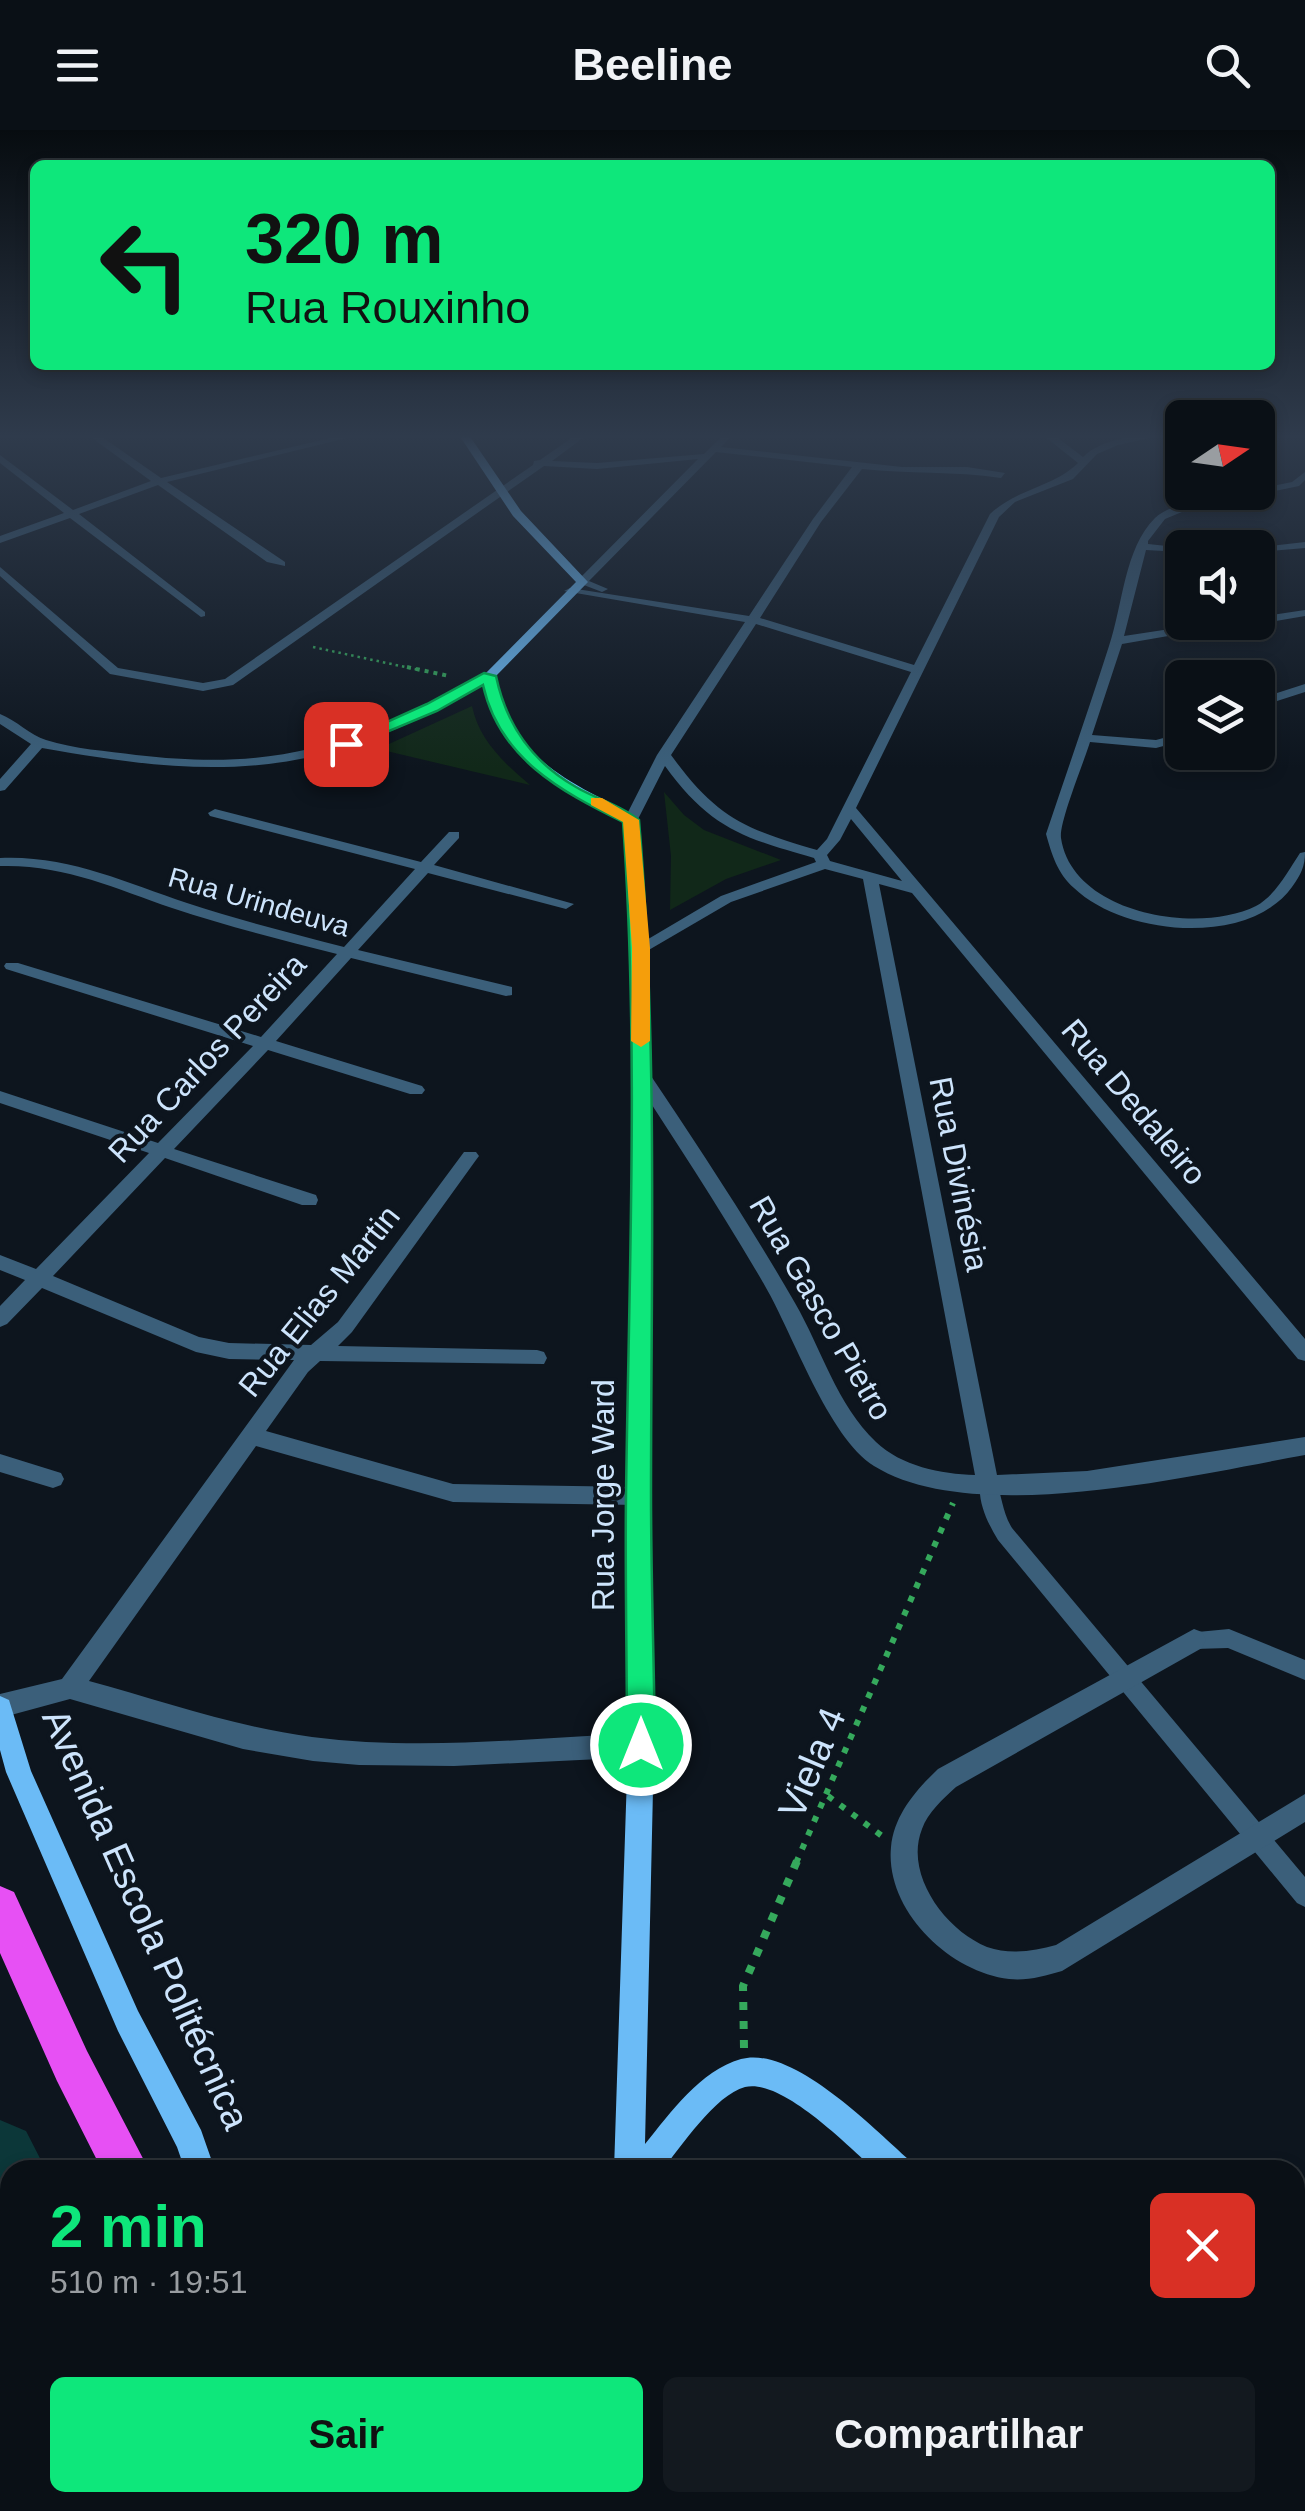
<!DOCTYPE html>
<html lang="pt">
<meta charset="utf-8">
<style>
:root{--surface:#0a1016;--page:#13191f;--text:#f1f3f6;--muted:#999da1;--line:#2a3035;--accent:#0ee77b}
body{margin:0;font-family:Helvetica,sans-serif;background:var(--page);color:var(--text);height:100vh;display:flex;flex-direction:column;font-size:38px;white-space:nowrap}
*{box-sizing:border-box;margin:0}
p{font-size:32px;color:var(--muted)}
.icon{flex:none;width:55px;height:55px;fill:none;stroke:currentColor;stroke-width:2;stroke-linecap:round;stroke-linejoin:round}
.map{position:relative;flex:1;overflow:hidden}
.details{position:absolute;left:0px;top:2030px;width:1305px;height:352px;display:flex;flex-direction:column;background:var(--surface);border-radius:30px 30px 0 0;box-shadow:0 5px 15px #0003,0 0 0 2px var(--line)}
.details>*{flex:none}
.top-card{position:absolute;left:30px;top:30px;width:1245px;height:210px;border-radius:15px;box-shadow:0 5px 15px #0003,0 0 0 2px var(--line);background:#0ee77b;color:#111;overflow:hidden}
.needle{width:65px;rotate:77deg}
.buttons{position:absolute;left:1165px;top:270px;display:grid;gap:20px}
.buttons a{display:grid;place-items:center;width:110px;height:110px;border-radius:15px;background:var(--surface);box-shadow:0 5px 15px #0003,0 0 0 2px var(--line);font-size:50px}
.pin{position:absolute;display:grid;place-items:center;width:85px;height:85px;color:#fff;margin:-42px;border-radius:20px;box-shadow:0 5px 15px #0006}
.me{position:absolute;width:110px;margin:-55px;rotate:0deg;stroke-linejoin:round;filter:drop-shadow(0 0 8px #0008)}
.turn{display:flex;align-items:center;gap:35px;height:210px;padding:0 50px;font-size:45px}
.turn .icon{width:130px;height:130px;stroke-width:2.5}
.turn b{display:block;font-size:70px;line-height:85px}
.round{display:grid;place-items:center;flex:none;width:105px;height:105px;border-radius:15px;background:var(--page)}
.headline{display:flex;align-items:center;justify-content:space-between;height:170px;padding:0 50px}
h1{font-size:60px;font-weight:700;line-height:75px;color:var(--accent)}
.cta{display:flex;gap:20px;margin-top:auto;padding:20px 50px}
.cta a{flex:1;height:115px;border-radius:15px;background:var(--accent);color:#111;font-size:40px;font-weight:700;line-height:115px;text-align:center}
.cta a+a{background:var(--page);color:var(--text)}
header{display:flex;justify-content:space-between;align-items:center;height:130px;padding:0 50px;background:var(--surface);font-size:45px;font-weight:700}
.map>svg:first-child{display:block}
</style>
<header><svg class="icon" aria-label="menu" viewBox="0 0 24 24"><path d="M4 6h16M4 12h16M4 18h16"/></svg>Beeline<svg class="icon" aria-label="search" viewBox="0 0 24 24"><circle cx="10" cy="10" r="6"/><path d="M15 15l6 6"/></svg></header>
<div class="map">
<svg width="1305" height="2381" viewBox="0 0 1305 2381">
<rect width="100%" height="100%" fill="#0d151e"/>
<!-- green -->
<path fill="#112819" d="M472,576C479,610 504,633 530,655L378,619Z
M664,662L684,685L704,700L781,730L726,749L670,780L671,726Z"/>
<g fill="none" stroke-linecap="round" stroke-linejoin="round">
<!-- river -->
<path fill="#0c3739" fill-rule="evenodd" d="M0,1990L26,2001L46,2040H10V2083L0,2079Z
M163,2372H250L254,2381H166Z"/>
</g>
<!-- building -->
<path fill="#39495e" stroke="#506177" stroke-width="2.5" d="M483,2372H593V2381H489Z"/>
<g fill="none" stroke-linecap="round" stroke-linejoin="round">
<!-- path-far3 -->
<path stroke="#35a95c" stroke-width="2.5" stroke-dasharray="2.5 4" stroke-linecap="butt" d="M313,517L419,540"/>
<!-- path-far2 -->
<path stroke="#35a95c" stroke-width="4" stroke-dasharray="4 5" stroke-linecap="butt" d="M407,537L449,546"/>
<!-- path-far1 -->
<path stroke="#35a95c" stroke-width="6" stroke-dasharray="6 9" stroke-linecap="butt" d="M828,1666L882,1706
M796,1733L953,1373"/>
<!-- path -->
<path stroke="#35a95c" stroke-width="8" stroke-dasharray="8 11" stroke-linecap="butt" d="M744,1918L743,1856L797,1731"/>
<!-- lane -->
<path fill="#3b5f7a" fill-rule="evenodd" d="M988,1346L995,1348C1002,1365 1002,1382 1012,1398L1305,1747V1777L1297,1773L998,1410C987,1392 976,1369 981,1348Z
M1229,1499L1305,1530V1550L1228,1518L1194,1519L1187,1517L1184,1510L1187,1503Z
M1295,2159L1305,2163V2194L1295,2190Z"/>
<!-- street -->
<path fill="#3b5f7a" fill-rule="evenodd" d="M88,305H99L161,348L343,305H359L167,352L285,432V436L267,432L158,355L79,384L205,482V486L201,487L70,388L0,413V406L64,383L0,333V325L73,380L151,351Z
M576,305H587L552,331L597,333L704,324L723,305H733L721,317L902,337H967L1005,343L1001,348C955,341 908,344 862,339L821,392L760,488L914,535L990,384C1018,358 1052,358 1078,333L1043,305H1054L1083,327C1103,308 1136,305 1163,305L1118,315L1097,324L1073,349L1015,372L999,387L856,678L1305,1209V1231L1298,1229L912,763L879,754L997,1345L1087,1341L1305,1307V1325C1193,1345 974,1398 874,1336C828,1307 793,1204 765,1156C723,1083 677,1014 632,944L635,940H647C698,1016 749,1093 795,1173C821,1218 837,1275 876,1312C901,1336 941,1344 975,1345L863,749L825,739L731,772L647,821H635L633,818L721,766L816,732L814,728C743,708 710,698 665,636L636,693L624,690L657,625L745,492L564,461L570,458L749,486L813,389L852,337L716,322L589,451L608,459L602,462L576,452L698,329L597,339L544,336L233,555L203,561L110,544L0,446V437L118,538L203,553L225,549L533,335L534,331L540,330ZM756,494L911,542L827,709L817,720C744,699 716,687 671,625ZM851,689L902,751L830,731L827,725L840,710Z
M1305,342V350L1299,356L1189,379L1165,389L1148,411V414L1186,418H1182V422L1146,420L1124,506L1216,492H1249L1122,514L1092,605L1156,610L1182,603V611L1156,618L1090,612C1084,632 1059,692 1061,708C1072,784 1198,805 1256,776C1276,765 1288,741 1300,723L1305,722C1305,737 1301,744 1292,757C1249,817 1124,806 1074,758C1057,743 1052,725 1046,704C1067,641 1089,579 1109,516C1123,475 1124,419 1155,388C1172,371 1233,362 1258,362V359L1292,352Z
M1305,412V418L1258,422V418H1254Z
M1305,480V486L1258,494L1254,492H1258V487Z
M485,543L495,546C475,563 446,575 422,587C289,653 183,643 42,618L5,660L0,661V649L31,614L0,594V584C16,590 30,605 46,610C74,619 107,621 136,625C284,642 358,613 485,543Z
M1305,554V562L1258,577V569Z
M215,679L421,732L449,702H459V708L434,735L574,774L566,779L428,743L358,820L512,857V865L506,866L351,828L276,911L422,956L425,960L422,964H410L268,920L174,1019L316,1065L318,1070L316,1075H302L165,1028L53,1146L199,1207L229,1213L311,1215L338,1192L464,1022H476L479,1026L476,1030L352,1202L338,1216L537,1220L544,1222L547,1228L544,1234L320,1231L308,1242L266,1301L453,1354L639,1357L647,1359L650,1366L647,1373L639,1375L453,1372L256,1316L89,1551C163,1571 235,1597 312,1607C421,1621 532,1608 641,1603L650,1607L654,1615L650,1623L641,1627L454,1636L359,1635L313,1631L243,1619L70,1569L0,1588V1564L62,1549L294,1230L229,1229L196,1222L42,1158L7,1194L0,1197V1176L25,1150L0,1140V1125L36,1139L149,1023L0,973V961L158,1013L253,916L6,839L4,836L6,833H18L261,907L337,824C282,810 226,796 172,778C114,758 63,734 0,736V728C68,725 124,752 187,773C238,790 291,803 344,817L415,739L210,686L208,683Z
M0,1324L61,1343L64,1349L61,1355L53,1358L0,1342Z
M1194,1499L1202,1502L1206,1510L1202,1518L956,1657C943,1669 928,1682 922,1699C904,1744 945,1800 987,1817C1010,1825 1034,1821 1056,1815L1305,1664V1692L1062,1841C1045,1846 1027,1851 1009,1849C949,1842 885,1780 891,1717C894,1685 916,1660 938,1639Z"/>
<!-- secondary -->
<path fill="#6bbbf6" fill-rule="evenodd" d="M459,305H469L521,381L588,452L495,547C511,608 535,633 591,663C606,671 625,678 638,690L649,818L652,1022L650,1366L654,1615L645,2014C671,1982 700,1941 741,1929C792,1915 873,1998 908,2029L912,2040H875C849,2017 782,1948 745,1957C715,1965 681,2017 662,2040H614L628,1615V1366L634,1022L633,818L624,692C549,650 505,637 483,546L576,452L513,386Z
M0,1566L9,1570L31,1641L138,1881L201,2000L215,2040H185L177,2017L118,1901L6,1642L0,1620Z
M1305,2107V2157L1295,2161V2112Z
M633,2372H667V2381H633Z
M1172,2372H1207L1203,2381H1169Z"/>
<!-- highway -->
<path fill="#e750f4" fill-rule="evenodd" d="M0,1756L14,1762L87,1921L149,2040H102L57,1951L0,1823Z
M0,2330L10,2334V2372H37L41,2381H0Z
M336,2372H390L394,2381H339Z"/>
</g>
<!-- sky -->
<linearGradient id="sky" x2="0" y2="1"><stop stop-color="#070c10"/><stop offset="0.48" stop-color="#2f3b4c"/><stop offset="1" stop-color="#2f3b4c" stop-opacity="0"/></linearGradient>
<rect width="1305" height="638" fill="url(#sky)"/>
<!-- route -->
<path fill="#0ee77b" stroke="#099650" stroke-width="2.5" d="M484,543L496,546C506,594 532,632 576,657C596,669 621,675 639,690C658,915 651,1139 651,1364C651,1448 654,1531 655,1615L651,1624L641,1628L631,1624L627,1615C627,1532 625,1448 626,1365C629,1140 639,917 623,692C560,661 499,628 483,555L437,581L351,617L338,614L427,574Z"/>
<!-- slow -->
<path fill="#f59e0b" d="M591,668H602L639,690L650,818V911L641,917L631,911L632,818L623,692L591,675Z"/>
<g text-anchor="middle" dominant-baseline="central" stroke-width="8" stroke-linejoin="round" paint-order="stroke">
<!-- far-street labels -->
<g font-size="28" fill="#cde4fc" stroke="#0d151e">
<text transform="translate(259 772) rotate(16)">Rua Urindeuva</text>
</g>
<!-- street labels -->
<g font-size="32" fill="#cde4fc" stroke="#0d151e">
<text transform="translate(207 928) rotate(-47)">Rua Carlos Pereira</text>
<text transform="translate(1134 972) rotate(50)">Rua Dedaleiro</text>
<text transform="translate(959 1044) rotate(79)">Rua Divinésia</text>
<text transform="translate(319 1171) rotate(-51)">Rua Elias Martin</text>
<text transform="translate(821 1178) rotate(60)">Rua Gasco Pietro</text>
<text transform="translate(603 1365) rotate(-90)">Rua Jorge Ward</text>
</g>
<!-- near-street labels -->
<g font-size="38" fill="#cde4fc" stroke="#0d151e">
<text transform="translate(812 1633) rotate(-67)">Viela 4</text>
<text transform="translate(146 1789) rotate(66)">Avenida Escola Politécnica</text>
</g>
</g>
</svg>
<div class="buttons">
<a><svg class="needle" viewBox="-14 -14 28 28"><path d="M0-13l5 13h-10z" fill="#e53935"/><path d="M0 13l5-13h-10z" fill="#999da1"/></svg></a>
<a><svg class="icon" aria-label="sound" viewBox="0 0 24 24"><path d="M4 9h4l5-4v14l-5-4H4zM17 9q2 3 0 6"/></svg></a>
<a><svg class="icon" aria-label="layers" viewBox="0 0 24 24"><path d="M12 4l9 5-9 5-9-5zM3 14l9 5 9-5"/></svg></a>
</div>
<div class="pin" style="left:346px;top:614px;background:#d93025"><svg class="icon" aria-label="arrive" viewBox="0 0 24 24"><path d="M6 21V4h12l-3 4 3 4H6"/></svg></div>
<svg class="me" style="left:641px;top:1615px" viewBox="-20 -20 40 40"><circle r="17" fill="#0ee77b" stroke="#fff" stroke-width="3"/><path d="M0-11L8 9 0 5-8 9z" fill="#fff"/></svg>
<div class="top-card">
<div class="turn"><svg class="icon" aria-label="left" viewBox="0 0 24 24"><path d="M17 20v-9H6M10 6l-5 5 5 5"/></svg><div><b>320 m</b>Rua Rouxinho</div></div>
</div>
<section class="details">
<div class="headline"><div><h1>2 min</h1><p>510 m · 19:51</p></div><a class="round" style="background:#d93025;color:#fff"><svg class="icon" aria-label="close" viewBox="0 0 24 24"><path d="M6 6l12 12M18 6L6 18"/></svg></a></div>
<div class="cta"><a>Sair</a><a>Compartilhar</a></div>
</section>
</div>
